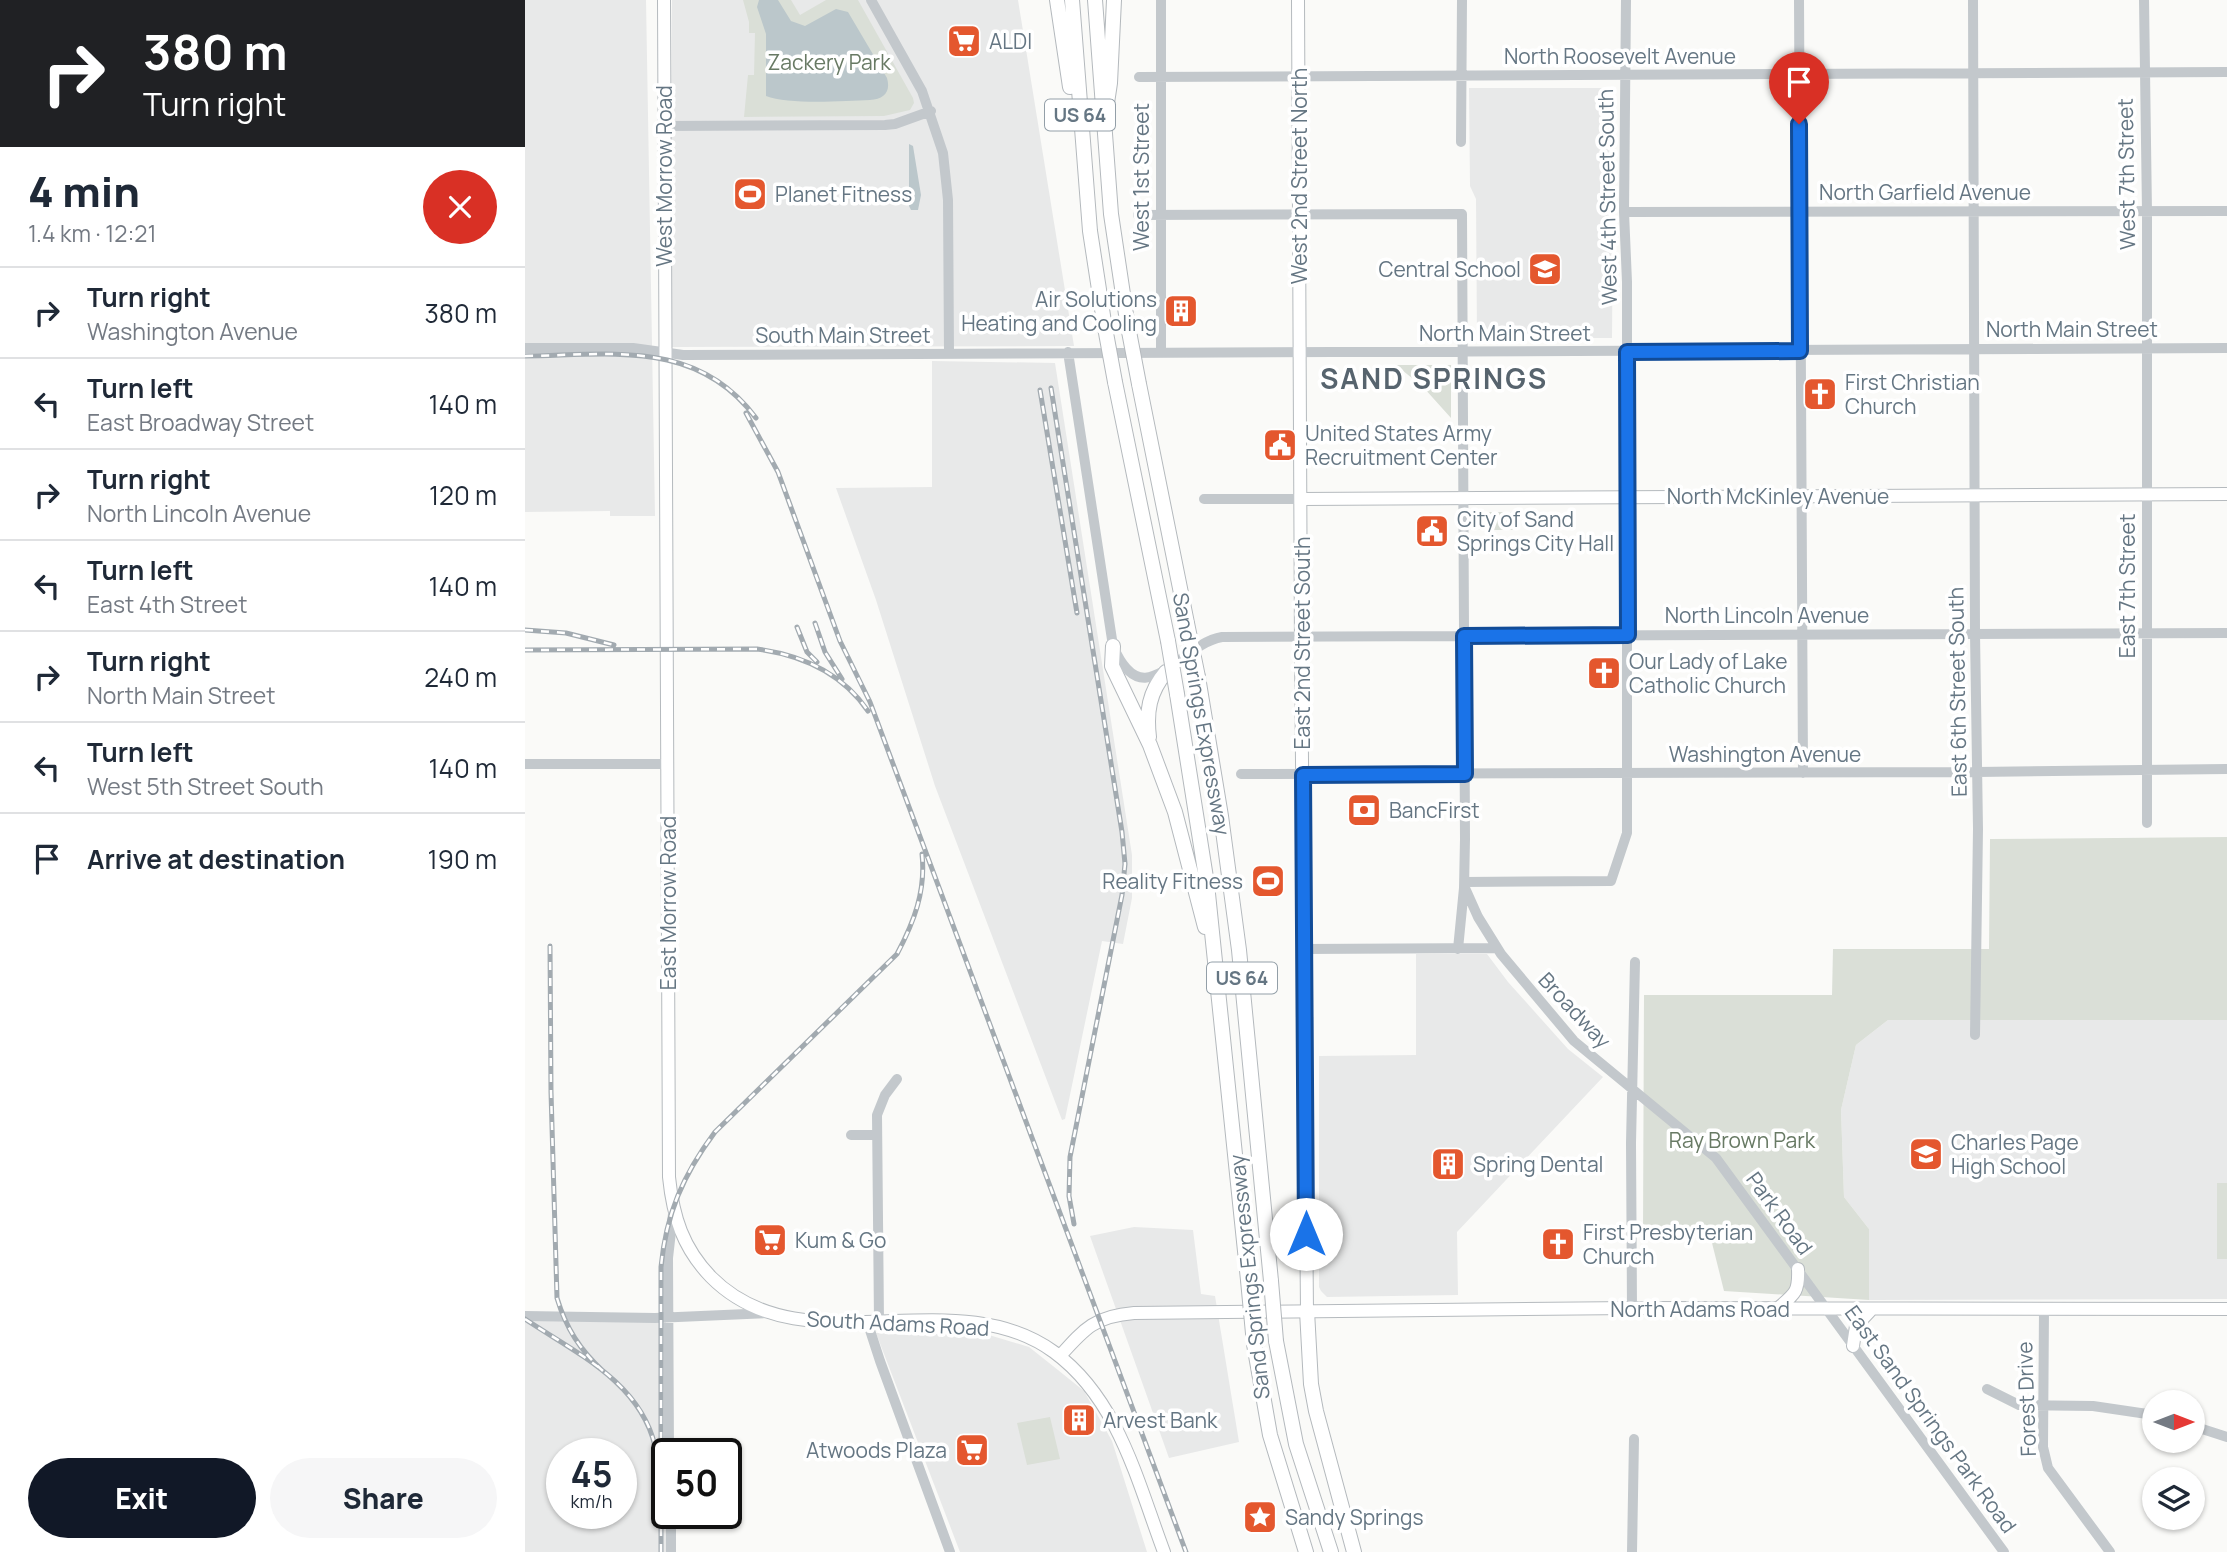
<!DOCTYPE html>
<meta charset="utf-8">
<style>
:root{--surface:#fff;--page:#f6f6f7;--text:#1f2937;--muted:#747a83;--line:#e0e1e3;--accent:#111827}
body{margin:0;font-family:Manrope,sans-serif;background:var(--page);color:var(--text);height:100vh;display:flex;flex-direction:column;font-size:26px;white-space:nowrap}
*{box-sizing:border-box;margin:0}
p{font-size:23px;color:var(--muted)}
.icon{flex:none;width:38px;height:38px;fill:none;stroke:currentColor;stroke-width:2;stroke-linecap:round;stroke-linejoin:round}
.map{position:relative;flex:1;overflow:hidden}
.sheet{display:flex;flex-direction:column;background:var(--surface);width:525px}
.sheet>*{flex:none}
.hud{background:#202124;color:#fff;overflow:hidden}
.needle{width:46px;rotate:90deg}
.buttons{position:absolute;left:1617px;top:1390px;display:grid;gap:14px}
.buttons a{display:grid;place-items:center;width:63px;height:63px;border-radius:50%;background:var(--surface);box-shadow:0 2px 5px #0004;font-size:35px}
.speed{position:absolute;left:21px;top:1438px;display:flex;gap:14px;font-size:35px;font-weight:700;text-align:center}
.speed>*{display:grid;place-content:center;width:91px;height:91px;border-radius:50%;background:var(--surface);box-shadow:0 2px 5px #0004;line-height:1}
.speed small{font-size:18px;font-weight:400}
.speed .limit{border:4px solid #111;border-radius:10px;background:#fff;color:#111}
.pin{position:absolute;display:grid;place-items:center;width:60px;height:60px;color:#fff;margin:-72px -30px;border-radius:50% 50% 50% 0;rotate:-45deg;box-shadow:0 0 7px #0007}
.pin .icon{rotate:45deg}
.me{position:absolute;width:77px;margin:-38px;rotate:0deg;stroke-linejoin:round;filter:drop-shadow(0 0 5px #0008)}
.turn{display:flex;align-items:center;gap:24px;height:147px;padding:0 28px;font-size:32px}
.turn .icon{width:91px;height:91px;stroke-width:2.5}
.turn b{display:block;font-size:49px;line-height:60px}
.round{display:grid;place-items:center;flex:none;width:74px;height:74px;border-radius:37px;background:var(--page)}
.overview{display:flex;align-items:center;justify-content:space-between;height:119px;padding:0 28px}
h1{font-size:42px;font-weight:800;line-height:52px}
.primary-button{display:flex;gap:14px;margin-top:auto;padding:14px 28px}
.primary-button a{flex:1;height:80px;border-radius:42px;background:var(--accent);color:#fff;font-size:28px;font-weight:800;line-height:80px;text-align:center}
.primary-button a+a{background:var(--page);color:var(--text)}
ul{padding:0;list-style:none}
li{display:flex;align-items:center;gap:21px;height:91px;padding:0 28px;border-top:2px solid var(--line)}
li div{flex:1}
li b{display:block;font-size:26px}
li em{font-style:normal}
main{display:flex;flex:1;min-height:0}
.map>svg:first-child{display:block}
</style>
<main>
<section class="sheet">
<div class="hud">
<div class="turn"><svg class="icon" aria-label="right" viewBox="0 0 24 24"><path d="M7 20v-9h11M14 6l5 5-5 5"/></svg><div><b>380 m</b>Turn right</div></div>
</div>
<div class="overview"><div><h1>4 min</h1><p>1.4 km · 12:21</p></div><a class="round" style="background:#d93025;color:#fff"><svg class="icon" aria-label="close" viewBox="0 0 24 24"><path d="M6 6l12 12M18 6L6 18"/></svg></a></div>
<ul>
<li><svg class="icon" aria-label="right" viewBox="0 0 24 24"><path d="M7 20v-9h11M14 6l5 5-5 5"/></svg><div><b>Turn right</b><p>Washington Avenue</p></div><em>380 m</em></li>
<li><svg class="icon" aria-label="left" viewBox="0 0 24 24"><path d="M17 20v-9H6M10 6l-5 5 5 5"/></svg><div><b>Turn left</b><p>East Broadway Street</p></div><em>140 m</em></li>
<li><svg class="icon" aria-label="right" viewBox="0 0 24 24"><path d="M7 20v-9h11M14 6l5 5-5 5"/></svg><div><b>Turn right</b><p>North Lincoln Avenue</p></div><em>120 m</em></li>
<li><svg class="icon" aria-label="left" viewBox="0 0 24 24"><path d="M17 20v-9H6M10 6l-5 5 5 5"/></svg><div><b>Turn left</b><p>East 4th Street</p></div><em>140 m</em></li>
<li><svg class="icon" aria-label="right" viewBox="0 0 24 24"><path d="M7 20v-9h11M14 6l5 5-5 5"/></svg><div><b>Turn right</b><p>North Main Street</p></div><em>240 m</em></li>
<li><svg class="icon" aria-label="left" viewBox="0 0 24 24"><path d="M17 20v-9H6M10 6l-5 5 5 5"/></svg><div><b>Turn left</b><p>West 5th Street South</p></div><em>140 m</em></li>
<li><svg class="icon" aria-label="arrive" viewBox="0 0 24 24"><path d="M6 21V4h12l-3 4 3 4H6"/></svg><div><b>Arrive at destination</b></div><em>190 m</em></li>
</ul>
<div class="primary-button"><a>Exit</a><a>Share</a></div>
</section>
<div class="map">
<svg width="1702" height="1552" viewBox="0 0 1702 1552">
<rect width="100%" height="100%" fill="#fafaf8"/>
<!-- built -->
<path fill="#e8e9e9" fill-rule="evenodd" d="M0,0H121L130,516H85V511L0,512Z
M147,0H493L549,346L145,347Z
M944,88H1089L1087,338H952L951,199L945,186Z
M407,361L530,363L607,855V898L598,944L577,941L540,1119L537,1120L410,786L351,600L311,488L407,487Z
M891,954H962L983,982L1043,1049L1078,1077L932,1232L933,1295L802,1297L796,1291L794,1287V1056L891,1055Z
M1363,1020H1702V1299L1344,1300V1229L1319,1197L1316,1110L1331,1045Z
M609,1227L668,1230L676,1294L690,1296L714,1442L644,1458L565,1236Z
M0,1320H141V1552H0ZM37,1454H96V1514H37Z
M351,1333L464,1335L504,1347L533,1370L559,1391L587,1441L622,1552H435Z"/>
<!-- green -->
<path fill="#dadfd7" d="M218,0H266L275,15L301,0H333L388,98L389,103L385,110L359,116L219,117L223,75H229L230,33H224V22Z
M871,365H926V418L899,388Z
M954,512H990V530H954Z
M1702,837V1020H1363L1331,1045L1316,1110L1319,1197L1344,1229V1300L1199,1291L1185,1235L1118,1233L1119,995H1307L1308,949H1464L1465,839Z
M1692,1183H1702V1259H1692Z
M525,1417L535,1459L502,1465L492,1423Z"/>
<!-- water -->
<path fill="#bbc7cb" d="M234,0H253L266,21L280,26L311,9L323,12L362,78C366,92 359,99 345,100C319,101 263,105 241,96V34L232,7Z
M384,144L388,146L396,195L393,210H386L384,206Z"/>
<g fill="none" stroke-linecap="round" stroke-linejoin="round">
<!-- major casing -->
<g stroke="#b5babe" stroke-width="14">
<path id="major" d="M139,0L144,1177C148,1217 158,1248 186,1277C278,1370 428,1278 529,1352C593,1399 612,1480 639,1552
M773,0L776,651L782,1311
M776,499L1702,494
M1252,1309C1270,1294 1274,1292 1273,1269
M1328,1346L1331,1326L1347,1309
M535,1356C559,1329 570,1316 609,1313L1107,1308L1702,1309"/>
</g>
<!-- highway casing -->
<g stroke="#b4b9bd" stroke-width="16">
<path id="highway" d="M532,0L545,87
M547,0L565,231L579,322
M570,0L586,214L602,321
M582,103L585,83L589,0
M590,382L643,641
M614,384L662,623
M588,646L587,666L625,745L650,812L680,927
M673,677L696,816L714,950L746,1281
M652,694L682,884L723,1280
M624,737C621,712 624,692 641,672
M782,1311L786,1384L791,1411L829,1552
M751,1341L771,1444L806,1552
M729,1344L745,1435L781,1552"/>
</g>
<!-- minor -->
<path stroke="#c3c8cc" stroke-width="10" d="M346,0L397,91L418,153L423,200L424,353
M636,0V353
M1274,0L1278,773
M1448,0L1450,634L1453,829L1450,1035
M1619,0L1622,212V823
M614,77L1702,72
M139,126L360,125L370,124L406,111
M936,142L937,0
M1099,212L1702,211
M613,215L937,214L940,839L939,888L933,949
M0,348H108L158,355L1702,348
M543,352L588,646C619,719 654,644 697,637L1702,633
M679,499H776
M0,764H142
M716,774L1452,772L1702,769
M940,882L1086,881L1102,833V282L1099,212L1101,0
M940,888L953,917L976,954L1049,1041L1191,1158L1479,1552
M779,949L972,948
M326,1135H352
M1107,1308L1106,1143L1110,962
M1519,1309L1518,1447L1523,1468L1585,1552
M0,1316L130,1318L243,1313
M342,1321L355,1361L425,1552
M354,1321L352,1115L360,1095L372,1079
M1462,1389L1494,1405L1568,1406L1629,1415
M1668,1426L1702,1437
M144,1454L143,1258L148,1214
M146,1514V1552
M1107,1552L1109,1439"/>
<!-- major -->
<use href="#major" stroke="#fff" stroke-width="12"/>
<!-- highway -->
<use href="#highway" stroke="#fff" stroke-width="14"/>
<!-- rail casing -->
<g stroke="#a2aab0" stroke-width="5">
<path id="rail" d="M0,356C87,355 172,339 231,418
M526,388L597,832L600,864L597,895L545,1157L544,1196L549,1224
M515,390L552,613
M221,413L253,472L315,641L345,702L661,1552
M290,623L300,652L317,679
M272,627L282,652L292,662
M0,630L41,633L89,645
M0,650L232,649C277,655 317,673 343,711
M25,946L26,1092L32,1298C41,1328 55,1350 78,1371
M0,1319C51,1353 115,1382 130,1446
M136,1552V1267C141,1214 158,1175 190,1132L372,954C389,922 401,891 397,854"/>
</g>
<!-- rail -->
<use href="#rail" stroke="#fff" stroke-width="2.5" stroke-dasharray="8" stroke-linecap="butt"/>
<!-- highway-bridge casing -->
<g stroke="#b4b9bd" stroke-width="16" stroke-linecap="butt">
<path id="highway-bridge" d="M602,321L614,384
M579,322L590,382
M662,623L673,677
M643,641L652,694
M723,1280L729,1344
M746,1281L751,1341"/>
</g>
<!-- highway-bridge -->
<use href="#highway-bridge" stroke="#fff" stroke-width="14"/>
</g>
<g fill="none" stroke-linecap="round" stroke-linejoin="round">
<!-- route casing -->
<g stroke="#114b97" stroke-width="18">
<path id="route" d="M781,1234L778,775L940,774L939,636L1103,635L1102,352L1275,351L1274,124"/>
</g>
<!-- route -->
<use href="#route" stroke="#1a73e8" stroke-width="12"/>
</g>
<!-- icons -->
<defs>
<g id="supermarket-square" transform="scale(1.75)"><rect x="-9" y="-9" width="18" height="18" rx="4" fill="#e4572e" stroke="#fff"/><path d="M-6-5.5h2.5l.6 2H6L4.5 2H-2.5L-4.4-4H-6ZM-1.5 3.2a1.3 1.3 0 1 0 .1 0ZM3 3.2a1.3 1.3 0 1 0 .1 0Z" fill="#fff"/></g>
<g id="stadium-square" transform="scale(1.75)"><rect x="-9" y="-9" width="18" height="18" rx="4" fill="#e4572e" stroke="#fff"/><path d="M0-5a6.5 5 0 1 0 0 10a6.5 5 0 1 0 0-10ZM-3.5-1.8h7v3.6h-7Z" fill="#fff"/></g>
<g id="school-square" transform="scale(1.75)"><rect x="-9" y="-9" width="18" height="18" rx="4" fill="#e4572e" stroke="#fff"/><path d="M0-5L7-2L0 1L-7-2ZM-4 1L0 2.5L4 1V4Q0 6-4 4Z" fill="#fff"/></g>
<g id="building-square" transform="scale(1.75)"><rect x="-9" y="-9" width="18" height="18" rx="4" fill="#e4572e" stroke="#fff"/><path d="M-4-6H4V6H1V3H-1V6H-4ZM-2.5-4.3h1.7v1.8h-1.7ZM.8-4.3h1.7v1.8H.8ZM-2.5-1h1.7V.8h-1.7ZM.8-1h1.7V.8H.8Z" fill="#fff"/></g>
<g id="church-square" transform="scale(1.75)"><rect x="-9" y="-9" width="18" height="18" rx="4" fill="#e4572e" stroke="#fff"/><path d="M-1.2-6h2.4v3.5h3.3v2.4h-3.3V6h-2.4V-.1h-3.3v-2.4h3.3Z" fill="#fff"/></g>
<g id="civic-square" transform="scale(1.75)"><rect x="-9" y="-9" width="18" height="18" rx="4" fill="#e4572e" stroke="#fff"/><path d="M-.6-6.5H3V-4.5H.6V-3L4-1V1h2V6H-6V1h2V-1L-.6-3ZM-1.2 2.5V6h2.4V2.5Z" fill="#fff"/></g>
<g id="bank-square" transform="scale(1.75)"><rect x="-9" y="-9" width="18" height="18" rx="4" fill="#e4572e" stroke="#fff"/><path d="M-6-4H6V4H-6ZM0-2.3a2.3 2.3 0 1 0 0 4.6a2.3 2.3 0 1 0 0-4.6Z" fill="#fff"/></g>
<g id="sight-square" transform="scale(1.75)"><rect x="-9" y="-9" width="18" height="18" rx="4" fill="#e4572e" stroke="#fff"/><path d="M0-6L1.8-2.2L6-1.7L2.9 1.2L3.7 5.4L0 3.3L-3.7 5.4L-2.9 1.2L-6-1.7L-1.8-2.2Z" fill="#fff"/></g>
</defs>
<g fill-rule="evenodd">
<use href="#supermarket-square" x="439" y="41"/>
<use href="#stadium-square" x="225" y="194"/>
<use href="#school-square" x="1020" y="269"/>
<use href="#building-square" x="656" y="311"/>
<use href="#church-square" x="1295" y="394"/>
<use href="#civic-square" x="755" y="445"/>
<use href="#civic-square" x="907" y="531"/>
<use href="#church-square" x="1079" y="673"/>
<use href="#bank-square" x="839" y="810"/>
<use href="#stadium-square" x="743" y="881"/>
<use href="#school-square" x="1401" y="1154"/>
<use href="#building-square" x="923" y="1164"/>
<use href="#supermarket-square" x="245" y="1240"/>
<use href="#church-square" x="1033" y="1244"/>
<use href="#building-square" x="554" y="1420"/>
<use href="#supermarket-square" x="447" y="1450"/>
<use href="#sight-square" x="735" y="1517"/>
</g>
<g text-anchor="middle" dominant-baseline="central" stroke-width="7" stroke-linejoin="round" paint-order="stroke">
<!-- shield labels -->
<g fill="#fff" stroke="#939fa8" stroke-width="2">
<rect x="520" y="99.5" width="70" height="31" rx="5"/>
<rect x="682" y="962.5" width="70" height="31" rx="5"/>
</g>
<g font-size="19" font-weight="bold" fill="#657683">
<text x="555" y="115">US 64</text>
<text x="717" y="978">US 64</text>
</g>
<!-- poi labels -->
<g font-size="21" fill="#657683" stroke="#fff" text-anchor="start">
<text x="464" y="41">ALDI</text>
<text x="250" y="194">Planet Fitness</text>
<text x="996" y="269" text-anchor="end">Central School</text>
<text x="632" y="299" text-anchor="end">Air Solutions<tspan x="632" dy="24">Heating and Cooling</tspan></text>
<text x="1320" y="382">First Christian<tspan x="1320" dy="24">Church</tspan></text>
<text x="780" y="433">United States Army<tspan x="780" dy="24">Recruitment Center</tspan></text>
<text x="932" y="519">City of Sand<tspan x="932" dy="24">Springs City Hall</tspan></text>
<text x="1104" y="661">Our Lady of Lake<tspan x="1104" dy="24">Catholic Church</tspan></text>
<text x="864" y="810">BancFirst</text>
<text x="718" y="881" text-anchor="end">Reality Fitness</text>
<text x="1426" y="1142">Charles Page<tspan x="1426" dy="24">High School</tspan></text>
<text x="948" y="1164">Spring Dental</text>
<text x="1058" y="1232">First Presbyterian<tspan x="1058" dy="24">Church</tspan></text>
<text x="270" y="1240">Kum &amp; Go</text>
<text x="578" y="1420">Arvest Bank</text>
<text x="422" y="1450" text-anchor="end">Atwoods Plaza</text>
<text x="760" y="1517">Sandy Springs</text>
</g>
<!-- street labels -->
<g font-size="21" fill="#657683" stroke="#fff">
<text x="1095" y="56">North Roosevelt Avenue</text>
<text transform="translate(1601 174) rotate(-91)">West 7th Street</text>
<text transform="translate(139 176) rotate(-90)">West Morrow Road</text>
<text transform="translate(774 176) rotate(-90)">West 2nd Street North</text>
<text transform="translate(616 177) rotate(-90)">West 1st Street</text>
<text x="1400" y="192">North Garfield Avenue</text>
<text transform="translate(1082 197) rotate(-91)">West 4th Street South</text>
<text x="1547" y="329">North Main Street</text>
<text x="980" y="333">North Main Street</text>
<text x="318" y="335">South Main Street</text>
<text x="1253" y="496">North McKinley Avenue</text>
<text transform="translate(1602 586) rotate(-90)">East 7th Street</text>
<text x="1242" y="615">North Lincoln Avenue</text>
<text transform="translate(777 643) rotate(-90)">East 2nd Street South</text>
<text transform="translate(1432 692) rotate(-91)">East 6th Street South</text>
<text transform="translate(677 714) rotate(80)">Sand Springs Expressway</text>
<text x="1240" y="754">Washington Avenue</text>
<text transform="translate(143 903) rotate(-90)">East Morrow Road</text>
<text transform="translate(1050 1010) rotate(47)">Broadway</text>
<text transform="translate(1255 1213) rotate(54)">Park Road</text>
<text transform="translate(724 1277) rotate(-96)">Sand Springs Expressway</text>
<text x="1175" y="1309">North Adams Road</text>
<text transform="translate(373 1323) rotate(3)">South Adams Road</text>
<text transform="translate(1501 1399) rotate(-92)">Forest Drive</text>
<text transform="translate(1406 1419) rotate(54)">East Sand Springs Park Road</text>
</g>
<!-- park labels -->
<g font-size="21" fill="#687a64" stroke="#fff">
<text x="304" y="62">Zackery Park</text>
<text x="1217" y="1140">Ray Brown Park</text>
</g>
<!-- district labels -->
<g font-size="28" font-weight="bold" letter-spacing="2" fill="#57646e" stroke="#fff">
<text x="909" y="378">SAND SPRINGS</text>
</g>
</g>
</svg>
<div class="buttons">
<a><svg class="needle" viewBox="-14 -14 28 28"><path d="M0-13l5 13h-10z" fill="#e53935"/><path d="M0 13l5-13h-10z" fill="#747a83"/></svg></a>
<a><svg class="icon" aria-label="layers" viewBox="0 0 24 24"><path d="M12 4l9 5-9 5-9-5zM3 14l9 5 9-5"/></svg></a>
</div>
<div class="speed"><div>45<small>km/h</small></div><div class="limit">50</div></div>
<div class="pin" style="left:1274px;top:124px;background:#d93025"><svg class="icon" aria-label="arrive" viewBox="0 0 24 24"><path d="M6 21V4h12l-3 4 3 4H6"/></svg></div>
<svg class="me" style="left:781px;top:1234px" viewBox="-20 -20 40 40"><circle r="19" fill="#fff"/><path d="M0-13L10 11 0 6-10 11z" fill="#1a73e8"/></svg>
</div>
</main>
